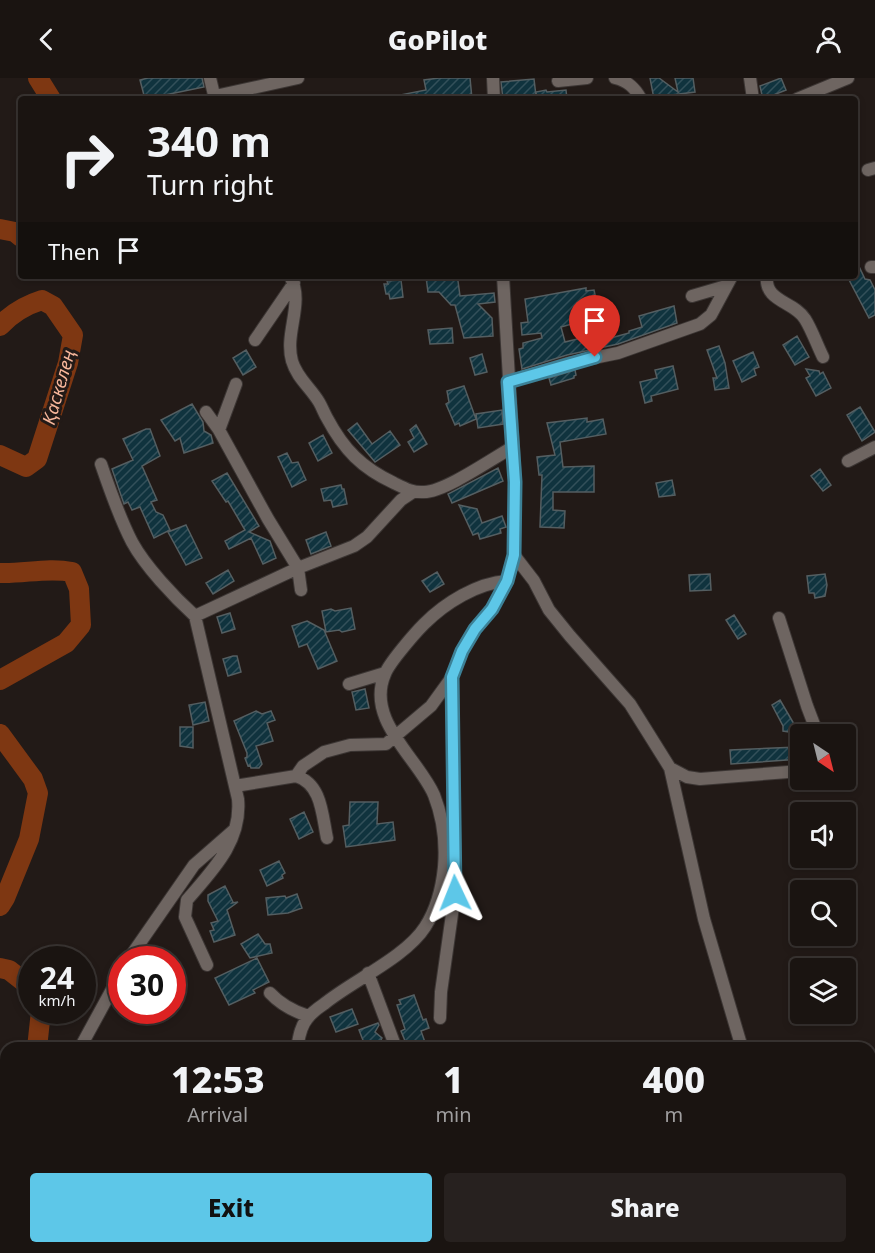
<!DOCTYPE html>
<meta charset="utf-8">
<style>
:root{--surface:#1a1411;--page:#27211f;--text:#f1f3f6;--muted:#9f9e9f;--line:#383331;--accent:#5dc7e8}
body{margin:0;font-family:"Noto Sans",sans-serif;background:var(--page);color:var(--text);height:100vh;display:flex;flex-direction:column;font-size:22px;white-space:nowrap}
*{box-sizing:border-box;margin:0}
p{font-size:20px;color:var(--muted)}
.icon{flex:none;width:33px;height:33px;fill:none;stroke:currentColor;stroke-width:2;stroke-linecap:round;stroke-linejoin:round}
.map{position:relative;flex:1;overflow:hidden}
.sheet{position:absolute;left:0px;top:964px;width:876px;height:212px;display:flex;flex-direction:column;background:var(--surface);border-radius:18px 18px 0 0;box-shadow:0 3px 9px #0003,0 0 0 2px var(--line)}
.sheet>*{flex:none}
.hud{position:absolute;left:18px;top:18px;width:840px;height:183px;border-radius:6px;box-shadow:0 3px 9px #0003,0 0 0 2px var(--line);background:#1a1411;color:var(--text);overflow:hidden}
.needle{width:39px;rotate:145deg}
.controls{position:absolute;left:790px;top:646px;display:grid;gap:12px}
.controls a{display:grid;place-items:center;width:66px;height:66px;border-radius:6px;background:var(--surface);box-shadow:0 3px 9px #0003,0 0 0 2px var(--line);font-size:30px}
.speed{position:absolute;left:18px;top:868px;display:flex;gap:12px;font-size:30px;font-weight:700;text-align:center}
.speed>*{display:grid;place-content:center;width:78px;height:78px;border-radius:50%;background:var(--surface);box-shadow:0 3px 9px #0003,0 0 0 2px var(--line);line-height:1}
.speed small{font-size:15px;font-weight:400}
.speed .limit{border:9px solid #d22;background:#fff;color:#111}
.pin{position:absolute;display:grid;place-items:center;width:51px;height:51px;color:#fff;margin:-62px -26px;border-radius:50% 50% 50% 0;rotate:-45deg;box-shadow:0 0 6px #0007}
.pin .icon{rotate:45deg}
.me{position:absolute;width:66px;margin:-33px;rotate:358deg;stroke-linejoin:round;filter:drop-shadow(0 0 4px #0008)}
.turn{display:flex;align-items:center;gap:21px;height:126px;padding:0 30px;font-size:27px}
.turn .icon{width:78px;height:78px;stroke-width:2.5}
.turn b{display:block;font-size:42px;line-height:51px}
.then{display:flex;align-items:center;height:57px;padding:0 30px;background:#0003;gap:12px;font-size:22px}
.eta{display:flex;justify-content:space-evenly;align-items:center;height:102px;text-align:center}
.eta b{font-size:36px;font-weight:800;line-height:42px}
.primary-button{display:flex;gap:12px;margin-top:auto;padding:12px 30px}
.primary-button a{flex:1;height:69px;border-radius:6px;background:var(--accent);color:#111;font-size:24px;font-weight:800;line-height:69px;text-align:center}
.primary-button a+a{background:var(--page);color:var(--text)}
header{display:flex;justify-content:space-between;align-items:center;height:78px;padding:0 30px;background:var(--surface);font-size:27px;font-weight:800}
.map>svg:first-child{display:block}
</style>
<header><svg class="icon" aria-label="back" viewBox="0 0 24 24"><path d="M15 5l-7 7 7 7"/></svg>GoPilot<svg class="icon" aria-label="person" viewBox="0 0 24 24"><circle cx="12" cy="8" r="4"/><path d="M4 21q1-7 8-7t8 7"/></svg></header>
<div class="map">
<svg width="875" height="1175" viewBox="0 0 875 1175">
<defs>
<pattern id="building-hatch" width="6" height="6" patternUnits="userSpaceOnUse" patternTransform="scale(1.5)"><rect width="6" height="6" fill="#10333e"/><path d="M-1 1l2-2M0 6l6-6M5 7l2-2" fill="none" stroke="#33505a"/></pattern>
</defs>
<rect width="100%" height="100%" fill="#221a17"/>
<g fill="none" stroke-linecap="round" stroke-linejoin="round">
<!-- river -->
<path stroke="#7e3712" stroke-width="20" d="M38,0L51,21
M0,151L15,154L21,159
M0,248C12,235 26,227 42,222L53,228L73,257L68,285L37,381L26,389L0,377
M0,495C24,496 48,489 72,494L79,511L81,547L66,565L0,602
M0,656L33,701L38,715L29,761L5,820L0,828
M0,890L9,892L32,910
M37,970L41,933
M0,1132L3,1126L6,1103"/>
</g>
<!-- building -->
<path fill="url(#building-hatch)" stroke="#545e61" stroke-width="1.5" d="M148,0H202L204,9L145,21L140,2Z
M439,0H470L472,21H450L449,17L426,21H400V17L426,12L424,2Z
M650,0H659L678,14L675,0H693L695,14L664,18L665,21H654Z
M781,0L786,12L766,20L762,17L760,8Z
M534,1L536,18L503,21L501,4Z
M546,12L547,14L566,12L567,21H537L536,14Z
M855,180L865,201L870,202L875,212V237L869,240L847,198H855Z
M432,198H455L458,203L460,218L494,215L495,224L478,226L492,240L493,258L464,260L455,227H451L439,214H428L426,199Z
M401,202L403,219L390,221L389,216H386L384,206H388L387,203Z
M586,210V213L594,212L596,221H600L601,232L587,234L588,240L586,242L561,249L565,264L589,258L591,262L606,259L607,261L629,255V253L642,249L639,238L674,228L677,245L618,266L567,277L522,291L519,271L523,270V265L542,260L541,255L522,257L521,245L528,244L525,221Z
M452,250L453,265L430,266L428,252Z
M797,258L809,279L795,287L783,267Z
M719,268L725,285L729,310L715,312L713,300H717L707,272Z
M246,272L256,289L243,297L233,280Z
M753,274L759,289L754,291L756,297L742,304L733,283Z
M482,276L487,294L475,297L470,280Z
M673,288L678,311L651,318L652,323L645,325L640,304L657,300L655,292Z
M806,291L819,293L820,296L823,294L831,310L816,318L806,300L810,298Z
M575,292L576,297L574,298V300L551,307L549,300Z
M464,308L476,341L460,348L459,345L455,347L446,326L449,324L447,313Z
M192,326L203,344L204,353L211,357L213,365L184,375L180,360L175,363L161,342Z
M860,329L875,354L862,363L847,337Z
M502,332L503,346L478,350L476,336Z
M587,340V344L603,341L606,356L560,364L563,389L594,388V414H553V432L565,433L564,450L540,449L542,397H539L537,379L555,377L547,345Z
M357,345L372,366L390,353L400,367L375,384L348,352Z
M416,347L427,366L414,374L408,364L414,360L410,352Z
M146,351H150L160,378L142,388L157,422L151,424L156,434L163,437L170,452L154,460L140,429L132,432L128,424L124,426L112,391L133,382L123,361Z
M323,357L332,375L318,383L309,365Z
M287,375L292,385L298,384L306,402L292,409L278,379Z
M498,390L503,403L452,425L448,416Z
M820,391L831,407L823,413L811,398Z
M227,395L259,448L249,454L270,463L276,480L263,486L251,460L229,471L225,463L245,452L228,423L226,424L212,403Z
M672,402L675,417L659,419L656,405Z
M341,407L342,411H344L347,426L333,429L331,422L324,423L321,411Z
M459,427L477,431L482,445L502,438L506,449L500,451L501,455L480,461L478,455L473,457Z
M186,447L202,480L186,487L168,454Z
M326,454L331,468L311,476L306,462Z
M228,492L234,503L213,516L206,505Z
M437,494L444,506L430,514L422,503Z
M710,496L711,512L690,513L689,497Z
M825,496L827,507L825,518L815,520L814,515H809L807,498Z
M351,530L355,551L342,554L339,552L326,554L322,533L331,531L335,533Z
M230,535L235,551L222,555L217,539Z
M734,537L746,556L738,561L726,542Z
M307,543L324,552L337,583L318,591L307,566L299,569L292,548Z
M233,578H237L241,594L228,598L223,581Z
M365,611L369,630L356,632L352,614Z
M780,622L801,658V681L731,686L730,672L798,669L789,654L783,653V648L772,627Z
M205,624L209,643L193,647L189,627Z
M256,633L262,636L271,633L275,642L267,645L273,663L256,668L262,686L259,690H251L250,687L248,688L245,680L247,679V675L234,643Z
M180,649H193V670L180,668Z
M350,724H378L377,746L393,744L395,762L346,769L343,748L349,747Z
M304,734L313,754L299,761L290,741Z
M279,783L285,795L282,797L283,800L267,808L260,792Z
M225,808L233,824L232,825L238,824L227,832L235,857L214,864L210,853L214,852L211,845L218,843L208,823V817Z
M297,816L302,830L288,835L268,837L266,820L285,818L286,820Z
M258,856L265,866H270L272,875L250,880L241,866Z
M257,880L269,904L253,912L255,915L229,927L215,900Z
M414,917L423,942L426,941L429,950L421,953L426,967L417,970H408L401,953L405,951L397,927L401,926L399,922Z
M352,931L358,946L336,954L330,939Z
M378,945L379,947L375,954L382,960L380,964L383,970H366L359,952Z"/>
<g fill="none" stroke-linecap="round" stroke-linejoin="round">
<!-- minor casing -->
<g stroke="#3c3634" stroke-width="14">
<path id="minor" d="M210,0L215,21
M493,0L494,21
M615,0C628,3 635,10 641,21
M750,0L753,21
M558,3L587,0
M215,18L298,0
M797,21L848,0
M868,92L875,90
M871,189H875
M290,198C305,225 284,254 292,283C297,300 310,309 319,324C322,329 324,335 327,340C344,372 362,390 394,405C404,410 413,415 424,414C445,414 493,380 513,369
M767,198C764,224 794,223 805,241C812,252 817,267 823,279
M692,218L726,208
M255,262L294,205
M508,304L569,285L618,275L700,246L711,237L732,198
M206,334L219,352L268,441L298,490L301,512
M219,352L236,306
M848,383L875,369
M101,386C110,412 119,439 132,464C145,488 174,519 195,538L238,721C242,763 213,792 187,822L185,839L207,887
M514,477L534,503L549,532L570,558L630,626L670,690L704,841L742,970
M195,538L298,490L354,468L367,459L401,422L413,414
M779,540L807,628L818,657
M349,606L385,595
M670,690L687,699L700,701L801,693
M296,698L303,688L324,674L350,667L386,666L431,628L452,599L462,573L475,551L492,531L507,503L514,477L515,403L503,198
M235,708L296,698C322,706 322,737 327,760
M128,882L194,787L234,752
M368,895L396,970
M270,915C281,927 293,933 308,938
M440,940L441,914L455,815L452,599
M80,970L122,893
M297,970C299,960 300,949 307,941C311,935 318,930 324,926C352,903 406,879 425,849C436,832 442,809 444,789C446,765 443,740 434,717C418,680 365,642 385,596C389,585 415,555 424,546C445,525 477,505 507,503
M0,1102L6,1099
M374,1170L376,1175
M475,1170L477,1175
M802,1170L803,1175"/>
</g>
<!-- minor -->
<use href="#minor" stroke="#6e6561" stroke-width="12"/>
</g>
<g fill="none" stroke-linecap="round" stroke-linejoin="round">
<!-- route casing -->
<g stroke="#3c8197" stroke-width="15">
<path id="route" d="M455,815L452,599L462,573L475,551L492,531L507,503L514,477L515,404L508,304L595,279"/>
</g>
<!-- route -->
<use href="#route" stroke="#5dc7e8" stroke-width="10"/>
</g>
<g text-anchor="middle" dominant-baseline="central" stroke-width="6" stroke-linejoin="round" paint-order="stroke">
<!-- water labels -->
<g font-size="18" font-style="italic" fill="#f7b79b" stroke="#221a17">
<text transform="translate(58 309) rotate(-74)">Қаскелең</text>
</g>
</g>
</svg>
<div class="controls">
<a><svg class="needle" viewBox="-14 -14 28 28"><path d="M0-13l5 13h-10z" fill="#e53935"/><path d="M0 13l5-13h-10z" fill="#9f9e9f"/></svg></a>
<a><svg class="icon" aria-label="sound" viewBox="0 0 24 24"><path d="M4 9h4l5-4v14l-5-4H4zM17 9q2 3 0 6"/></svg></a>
<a><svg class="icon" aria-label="search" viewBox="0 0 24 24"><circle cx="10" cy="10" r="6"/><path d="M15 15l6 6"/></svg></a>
<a><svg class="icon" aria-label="layers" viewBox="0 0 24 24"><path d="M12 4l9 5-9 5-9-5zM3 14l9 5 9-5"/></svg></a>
</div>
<div class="speed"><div>24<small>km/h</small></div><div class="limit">30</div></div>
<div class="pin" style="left:595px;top:279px;background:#d93025"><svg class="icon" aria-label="arrive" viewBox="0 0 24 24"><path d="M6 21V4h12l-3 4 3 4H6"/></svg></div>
<svg class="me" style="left:455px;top:815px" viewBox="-20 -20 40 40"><path d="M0-17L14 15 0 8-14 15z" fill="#5dc7e8" stroke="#fff" stroke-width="4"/></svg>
<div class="hud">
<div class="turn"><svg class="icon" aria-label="right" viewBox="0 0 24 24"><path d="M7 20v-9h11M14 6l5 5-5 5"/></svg><div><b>340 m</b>Turn right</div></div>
<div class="then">Then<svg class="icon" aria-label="arrive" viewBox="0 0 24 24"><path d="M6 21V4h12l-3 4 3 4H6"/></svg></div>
</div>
<section class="sheet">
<div class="eta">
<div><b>12:53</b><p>Arrival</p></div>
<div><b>1</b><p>min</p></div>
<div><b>400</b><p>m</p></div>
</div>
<div class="primary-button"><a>Exit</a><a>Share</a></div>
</section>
</div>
